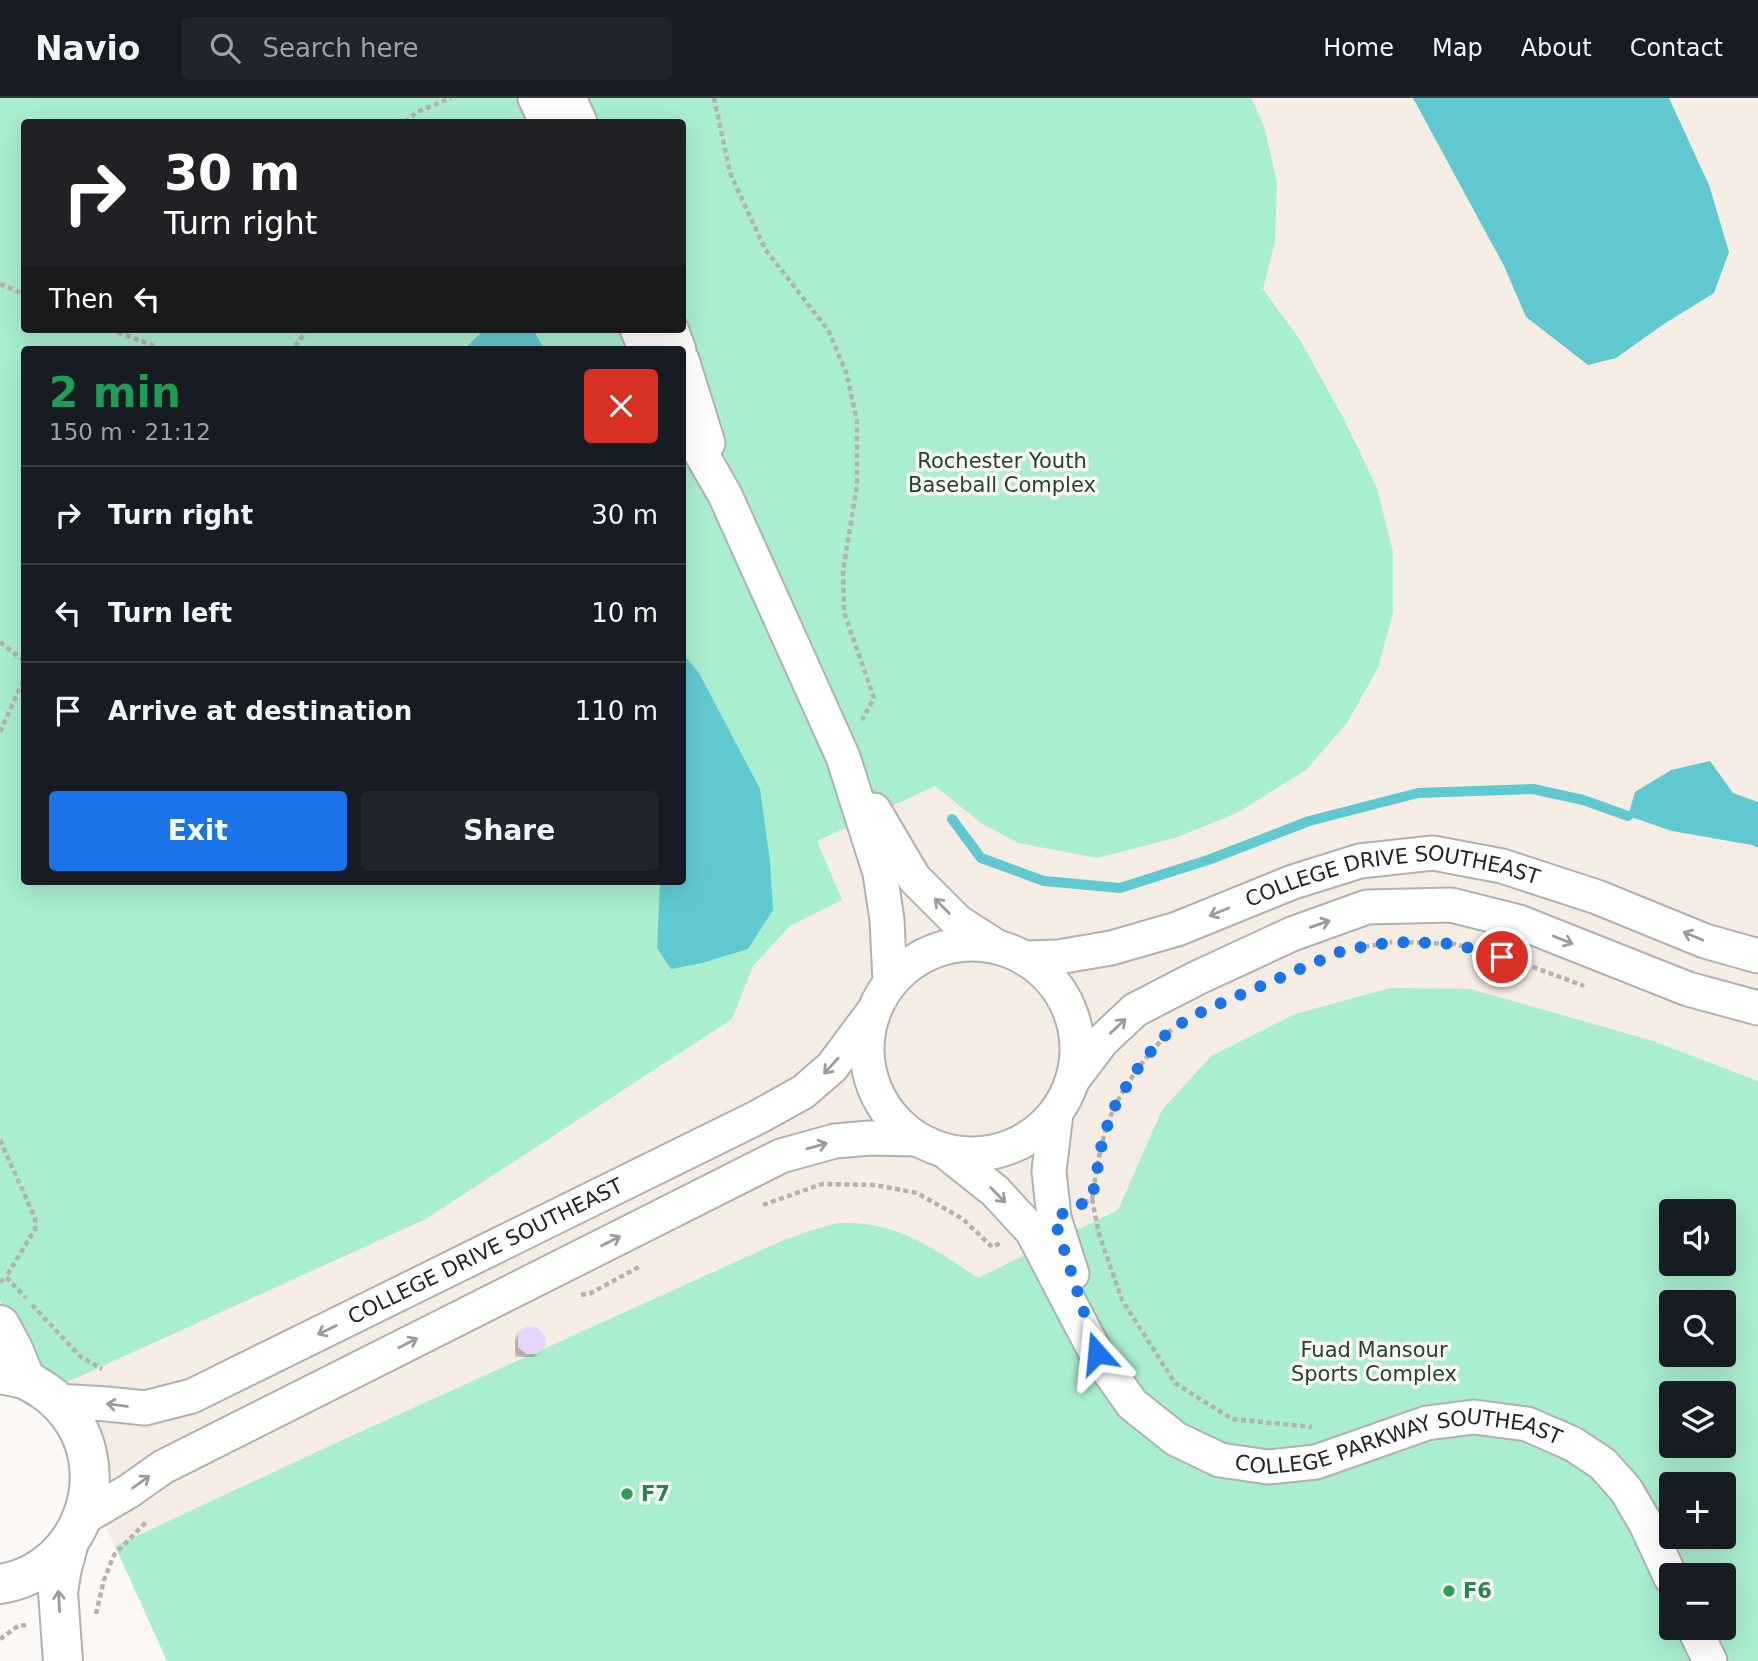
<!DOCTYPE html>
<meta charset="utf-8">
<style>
:root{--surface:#171b24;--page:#20242c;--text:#f1f3f6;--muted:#9ea1a6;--line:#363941;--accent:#1a73e8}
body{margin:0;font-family:"DejaVu Sans",sans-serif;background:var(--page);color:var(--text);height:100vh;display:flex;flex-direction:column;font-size:26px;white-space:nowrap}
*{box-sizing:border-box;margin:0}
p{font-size:23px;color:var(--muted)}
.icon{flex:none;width:38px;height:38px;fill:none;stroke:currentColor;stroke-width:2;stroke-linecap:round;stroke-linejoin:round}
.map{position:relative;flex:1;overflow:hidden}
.side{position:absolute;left:21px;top:248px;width:665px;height:539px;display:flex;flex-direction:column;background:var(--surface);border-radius:7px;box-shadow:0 7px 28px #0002}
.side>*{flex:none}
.top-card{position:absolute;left:21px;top:21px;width:665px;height:214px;border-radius:7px;box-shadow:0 7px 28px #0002;background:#202124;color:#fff;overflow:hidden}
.buttons{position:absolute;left:1659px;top:1101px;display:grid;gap:14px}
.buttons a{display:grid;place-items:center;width:77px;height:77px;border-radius:7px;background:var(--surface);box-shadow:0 7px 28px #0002;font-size:35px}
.pin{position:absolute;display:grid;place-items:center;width:60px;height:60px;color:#fff;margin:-30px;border:4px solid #fff;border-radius:50%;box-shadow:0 2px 7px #0007}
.me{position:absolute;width:77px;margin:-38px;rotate:342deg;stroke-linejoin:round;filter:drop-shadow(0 0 5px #0008)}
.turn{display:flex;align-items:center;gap:24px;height:147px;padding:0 28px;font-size:32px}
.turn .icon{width:91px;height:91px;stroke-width:2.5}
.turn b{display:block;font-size:49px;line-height:60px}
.then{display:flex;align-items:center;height:66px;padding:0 28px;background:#0003;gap:14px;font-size:26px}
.round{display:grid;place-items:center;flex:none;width:74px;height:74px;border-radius:7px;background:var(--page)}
.head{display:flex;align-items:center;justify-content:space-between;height:119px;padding:0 28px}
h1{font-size:42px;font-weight:700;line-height:52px;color:#1e9e55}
.cta{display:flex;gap:14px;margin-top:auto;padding:14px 28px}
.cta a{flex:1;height:80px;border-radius:7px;background:var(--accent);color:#fff;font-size:28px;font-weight:700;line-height:80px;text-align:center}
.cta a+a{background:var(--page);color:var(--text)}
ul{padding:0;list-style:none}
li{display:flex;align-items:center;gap:21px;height:98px;padding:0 28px;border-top:2px solid var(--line)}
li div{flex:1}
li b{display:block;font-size:26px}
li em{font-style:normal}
header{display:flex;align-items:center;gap:42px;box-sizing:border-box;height:98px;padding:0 35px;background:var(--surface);border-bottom:2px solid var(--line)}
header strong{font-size:33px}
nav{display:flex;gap:38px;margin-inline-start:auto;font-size:24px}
.search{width:490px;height:63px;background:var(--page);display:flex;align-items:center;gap:18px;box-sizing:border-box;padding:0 24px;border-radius:7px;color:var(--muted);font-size:26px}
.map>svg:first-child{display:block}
</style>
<header>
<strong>Navio</strong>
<div class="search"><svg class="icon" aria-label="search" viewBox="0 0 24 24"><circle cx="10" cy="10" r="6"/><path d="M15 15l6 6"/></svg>Search here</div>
<nav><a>Home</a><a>Map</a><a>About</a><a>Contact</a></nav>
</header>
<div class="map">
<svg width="1758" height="1563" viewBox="0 0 1758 1563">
<defs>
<filter id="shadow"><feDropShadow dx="-6" dy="6" stdDeviation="2" flood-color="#0004"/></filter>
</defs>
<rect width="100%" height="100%" fill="#fbf8f5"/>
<!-- built -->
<path fill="#f5ede4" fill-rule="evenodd" d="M0,0H1758V1563H167L115,1448L41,1296L0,1203ZM24,24H682V231H24ZM24,252H682V784H24ZM1671,1113H1724V1166H1671ZM1671,1204H1724V1256H1671ZM1671,1295H1724V1348H1671ZM1671,1386H1724V1438H1671ZM1671,1477H1724V1530H1671Z"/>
<!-- green -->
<path fill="#a9eecf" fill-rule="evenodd" d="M0,0H1251L1264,28L1277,84L1275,144L1263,191L1300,242L1344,321L1377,390L1393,454V515L1378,570L1347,625L1306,672L1237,715L1175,740L1097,760L1018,745L981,725L935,688L817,743L842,802L790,828L753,868L732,921L426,1121L41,1296L0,1203ZM24,24H682V231H24ZM24,252H682V784H24Z
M1390,890L1471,891L1653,943L1758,983V1563H167L115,1448L349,1339L784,1142C798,1137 827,1126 841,1125C898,1123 933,1150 978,1180L1118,1112L1162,1012L1211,958L1295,916ZM1671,1113H1724V1166H1671ZM1671,1204H1724V1256H1671ZM1671,1295H1724V1348H1671ZM1671,1386H1724V1438H1671ZM1671,1477H1724V1530H1671Z"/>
<!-- water -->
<path fill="#60c9cf" d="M1413,0H1669L1709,87L1729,154L1714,195L1664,226L1616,260L1588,267L1526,219L1504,168Z
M489,231H529L535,235L545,252H463L481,235Z
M683,556L699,575L760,691L770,763L773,812L748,851L702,865L671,871L657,850L660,784H682Z
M1710,663L1733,695L1758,704V750L1752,747L1672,733L1628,718L1635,694L1671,672Z"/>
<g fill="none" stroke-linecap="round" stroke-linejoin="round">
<!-- stream -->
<path stroke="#60c9cf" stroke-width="10" d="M952,721L981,760L1044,783L1120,790L1208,762L1309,723L1418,695L1533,691L1583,702L1628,718"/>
</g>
<!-- building -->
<path fill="#e7d4fd" filter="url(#shadow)" d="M527,1228L537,1229L545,1238L546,1247L537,1256H527L518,1249V1237Z"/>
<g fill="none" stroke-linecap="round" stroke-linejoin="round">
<!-- minor casing -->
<g stroke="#b2b0ad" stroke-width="37">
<g id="minor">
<path d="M535,0L546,24"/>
<path d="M569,0L580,24"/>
<path d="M637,231L646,252"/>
<path d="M671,231L679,252"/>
<path d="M682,262L708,345"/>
<path d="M682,322L725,397L843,659L880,775L887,822L890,884"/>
<path d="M874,712L914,780L958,824L994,847"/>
<circle cx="972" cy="951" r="105"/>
<path id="s1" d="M1024,860L1058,859L1111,850L1177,831L1293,784L1360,763L1433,755L1502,768L1597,799L1705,843L1758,858"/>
<path d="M1074,980L1102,943L1135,912L1197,880L1292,836L1367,809L1451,807L1519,824L1688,891L1758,910"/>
<path d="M1056,1015L1049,1073L1054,1120L1072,1176"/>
<path id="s2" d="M946,1054L995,1093L1032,1133L1096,1255L1132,1306L1176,1341L1220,1362L1268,1369L1316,1364L1427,1325L1474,1319L1527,1326L1573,1346L1603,1366L1626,1392L1646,1426L1671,1480"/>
<path id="s3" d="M57,1303L107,1306L145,1310L192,1298L758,1019L803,994L832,969L873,914"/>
<path d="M83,1420L129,1393L163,1369L781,1058L835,1043L870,1040L916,1041"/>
<path d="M1694,1530L1710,1563"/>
</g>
</g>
<!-- major casing -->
<g stroke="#b2b0ad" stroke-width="42">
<path id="major" d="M0,1227L13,1251L26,1282
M0,1276C8,1278 18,1279 26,1282C35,1286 51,1297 57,1303C121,1364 85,1473 0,1486
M63,1563L58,1494L62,1470L69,1444"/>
</g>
<!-- path -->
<path stroke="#b4b2af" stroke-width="4.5" stroke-dasharray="5 3.5" stroke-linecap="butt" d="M714,0L730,75L765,151L828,232L846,274L857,323V387L843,473L844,514L874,600L862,622
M405,24L417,14L451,0
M0,186L24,196
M110,231L164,252
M287,252L298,245L307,231
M0,544L24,563
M0,634L24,581
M1400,844L1455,846L1525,866L1584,888
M1356,850L1392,844
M0,1042L35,1120V1131L6,1179L26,1200
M1092,1101L1099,1136L1122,1202L1175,1285L1232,1321L1312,1329
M1084,1105L1092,1101C1095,1081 1098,1061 1103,1042C1113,999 1142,962 1172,931
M763,1107L822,1086L875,1087L917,1095L963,1121L992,1149L1001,1145
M0,1184L6,1179
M581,1197L591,1195L639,1169
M32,1207L81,1259L102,1271
M96,1516L104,1482L114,1457L148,1422
M0,1541L18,1528L26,1527"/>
<!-- minor -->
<use href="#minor" stroke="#fff" stroke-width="33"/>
<!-- major -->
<use href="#major" stroke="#fff" stroke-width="38"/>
</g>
<!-- one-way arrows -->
<defs><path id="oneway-shaft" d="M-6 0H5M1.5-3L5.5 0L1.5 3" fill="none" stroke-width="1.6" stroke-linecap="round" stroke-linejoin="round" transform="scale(1.75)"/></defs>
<g stroke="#9d9c9c">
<use href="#oneway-shaft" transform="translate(942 808) rotate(-135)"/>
<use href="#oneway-shaft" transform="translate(1219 814) rotate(158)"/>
<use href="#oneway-shaft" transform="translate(1320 826) rotate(-19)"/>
<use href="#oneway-shaft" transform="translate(1693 838) rotate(-158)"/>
<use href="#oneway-shaft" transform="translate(1563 842) rotate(22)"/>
<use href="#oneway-shaft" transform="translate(1118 928) rotate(-44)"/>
<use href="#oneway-shaft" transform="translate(831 968) rotate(133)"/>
<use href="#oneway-shaft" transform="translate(817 1048) rotate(-16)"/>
<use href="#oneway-shaft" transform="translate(998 1097) rotate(45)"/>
<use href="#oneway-shaft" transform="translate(611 1143) rotate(-27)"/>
<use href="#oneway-shaft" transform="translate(327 1232) rotate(154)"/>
<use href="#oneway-shaft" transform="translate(408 1245) rotate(-27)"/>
<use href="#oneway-shaft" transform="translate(117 1307) rotate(-173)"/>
<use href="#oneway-shaft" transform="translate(141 1384) rotate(-36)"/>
<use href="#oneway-shaft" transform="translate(59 1503) rotate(-93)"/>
</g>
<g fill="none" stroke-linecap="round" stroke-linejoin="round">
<!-- route -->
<path stroke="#1a73e8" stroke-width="12" stroke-dasharray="0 21.6" d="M1097,1255L1054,1120L1092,1101L1103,1039L1117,1003L1144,961L1171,931L1203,913L1344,852L1392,844L1434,845L1455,846L1502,859"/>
</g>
<!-- markers -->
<g fill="#2e9e5b" stroke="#fbf8f5" stroke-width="2.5">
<circle cx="627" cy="1396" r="7"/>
<circle cx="1449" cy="1493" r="7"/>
</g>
<g text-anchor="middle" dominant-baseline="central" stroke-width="7" stroke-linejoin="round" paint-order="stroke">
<!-- park labels -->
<g font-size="21" fill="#1e4434" stroke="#fbf8f5">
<text x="1002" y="363">Rochester Youth<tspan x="1002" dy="24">Baseball Complex</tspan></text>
<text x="1374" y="1252">Fuad Mansour<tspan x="1374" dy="24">Sports Complex</tspan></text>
</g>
<!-- street labels -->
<g font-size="21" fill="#252423" stroke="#fbf8f5">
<text stroke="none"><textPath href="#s1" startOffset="383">COLLEGE DRIVE SOUTHEAST</textPath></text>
<text stroke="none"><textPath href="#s3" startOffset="464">COLLEGE DRIVE SOUTHEAST</textPath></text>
<text stroke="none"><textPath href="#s2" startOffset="606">COLLEGE PARKWAY SOUTHEAST</textPath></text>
</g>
<!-- leisure labels -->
<g font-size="21" font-weight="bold" fill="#27864d" stroke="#fbf8f5" text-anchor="start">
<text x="641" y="1396">F7</text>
<text x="1463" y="1493">F6</text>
</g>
</g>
</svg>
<div class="buttons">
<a><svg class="icon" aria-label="sound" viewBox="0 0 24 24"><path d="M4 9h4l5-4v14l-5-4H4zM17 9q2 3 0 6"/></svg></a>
<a><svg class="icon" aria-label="search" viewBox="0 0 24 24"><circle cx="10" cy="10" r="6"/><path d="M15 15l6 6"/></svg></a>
<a><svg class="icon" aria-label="layers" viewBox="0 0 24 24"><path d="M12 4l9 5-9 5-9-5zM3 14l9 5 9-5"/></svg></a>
<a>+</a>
<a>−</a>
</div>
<div class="pin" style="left:1502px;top:859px;background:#d93025"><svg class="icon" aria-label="arrive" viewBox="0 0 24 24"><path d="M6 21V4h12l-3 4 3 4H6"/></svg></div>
<svg class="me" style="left:1097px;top:1255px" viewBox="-20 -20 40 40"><path d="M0-17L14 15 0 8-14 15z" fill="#1a73e8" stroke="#fff" stroke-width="4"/></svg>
<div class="top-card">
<div class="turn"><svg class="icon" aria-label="right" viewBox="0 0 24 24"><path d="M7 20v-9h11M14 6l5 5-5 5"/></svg><div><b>30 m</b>Turn right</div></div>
<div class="then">Then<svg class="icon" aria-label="left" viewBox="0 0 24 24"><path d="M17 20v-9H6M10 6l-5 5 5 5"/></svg></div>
</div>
<section class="side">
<div class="head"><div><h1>2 min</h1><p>150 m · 21:12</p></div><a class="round" style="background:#d93025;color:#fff"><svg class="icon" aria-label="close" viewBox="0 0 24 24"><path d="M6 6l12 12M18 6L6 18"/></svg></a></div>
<ul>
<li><svg class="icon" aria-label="right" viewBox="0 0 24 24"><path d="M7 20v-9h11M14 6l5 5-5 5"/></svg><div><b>Turn right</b></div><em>30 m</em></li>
<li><svg class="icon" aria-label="left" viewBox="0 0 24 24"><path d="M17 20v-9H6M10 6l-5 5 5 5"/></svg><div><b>Turn left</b></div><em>10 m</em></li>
<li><svg class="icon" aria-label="arrive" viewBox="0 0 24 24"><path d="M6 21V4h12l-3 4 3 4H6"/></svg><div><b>Arrive at destination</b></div><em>110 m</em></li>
</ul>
<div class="cta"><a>Exit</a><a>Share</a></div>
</section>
</div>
